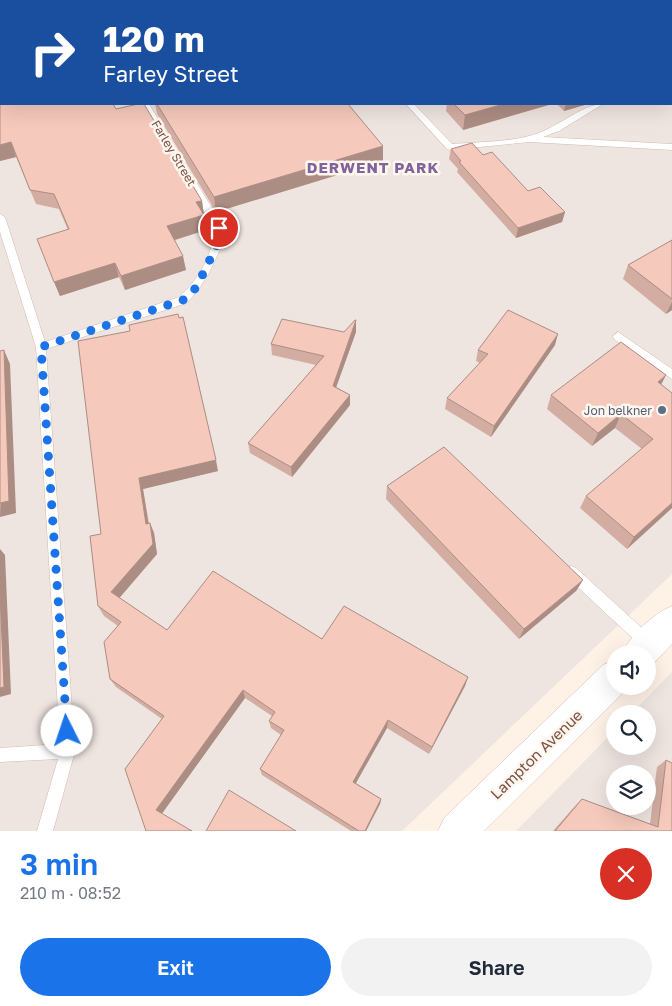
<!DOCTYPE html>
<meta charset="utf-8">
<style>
:root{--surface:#fff;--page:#f2f2f3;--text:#1f2937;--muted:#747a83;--accent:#1a73e8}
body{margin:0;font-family:"Golos Text",sans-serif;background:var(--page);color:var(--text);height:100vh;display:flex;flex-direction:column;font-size:19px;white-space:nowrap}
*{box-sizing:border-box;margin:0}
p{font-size:16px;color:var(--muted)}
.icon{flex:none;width:28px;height:28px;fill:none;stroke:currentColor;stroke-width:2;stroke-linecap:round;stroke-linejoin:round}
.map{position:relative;height:831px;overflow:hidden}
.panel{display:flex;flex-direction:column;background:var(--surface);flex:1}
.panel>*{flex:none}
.hud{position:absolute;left:0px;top:0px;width:672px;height:105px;box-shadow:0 5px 20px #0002;background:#1a4fa0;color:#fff;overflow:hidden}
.buttons{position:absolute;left:606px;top:645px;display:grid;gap:10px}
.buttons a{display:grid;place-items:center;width:50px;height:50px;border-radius:50%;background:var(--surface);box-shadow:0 5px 20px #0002;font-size:25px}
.pin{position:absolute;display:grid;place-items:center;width:42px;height:42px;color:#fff;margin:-21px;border:2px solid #fff;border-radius:50%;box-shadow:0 1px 5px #0007}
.me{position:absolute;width:55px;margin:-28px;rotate:356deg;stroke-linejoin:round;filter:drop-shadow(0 0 4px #0008)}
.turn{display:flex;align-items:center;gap:18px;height:105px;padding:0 20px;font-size:22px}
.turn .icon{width:65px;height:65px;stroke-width:2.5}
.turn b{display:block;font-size:35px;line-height:42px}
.round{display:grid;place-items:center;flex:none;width:52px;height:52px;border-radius:26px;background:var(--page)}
.summary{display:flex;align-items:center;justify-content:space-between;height:85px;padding:0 20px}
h1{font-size:30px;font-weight:600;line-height:38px;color:var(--accent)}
.primary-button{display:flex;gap:10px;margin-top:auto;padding:10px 20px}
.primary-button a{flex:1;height:58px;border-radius:30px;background:var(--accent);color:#fff;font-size:20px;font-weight:600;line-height:58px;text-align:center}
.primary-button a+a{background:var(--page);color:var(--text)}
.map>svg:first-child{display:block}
</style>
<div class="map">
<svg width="672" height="831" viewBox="0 0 672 831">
<rect width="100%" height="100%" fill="#fef1e6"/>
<!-- industrial -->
<path fill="#eee4e0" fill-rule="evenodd" d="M0,0H672V574L402,831H0ZM1,1H671V104H1Z
M672,672V831H516L615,730V746H648V714H631ZM615,774H648V806H615Z"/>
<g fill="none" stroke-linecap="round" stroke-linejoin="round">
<!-- service casing -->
<g stroke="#d4b9ad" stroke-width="1">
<path id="service" d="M63,0H71L72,1H64Z
M309,0H317L318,1H310Z
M671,97H672V102H671Z
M141,104H149L224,228V241L209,273L198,290L187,303L46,349L75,751L53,831H37L58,759L0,762V748L60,744L36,347L0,232V214L5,217L45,342L179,297C198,281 214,253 214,228Z
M406,104H414L452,144C475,142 508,142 529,136C554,131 581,104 603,104L559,131L543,137L672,144V150L529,142L450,150L447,149Z
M618,332L672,369V379L614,339L613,336Z
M571,566L576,568L653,638L655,643L653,648L648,650L643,648L566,576L565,572L566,568Z"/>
</g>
<!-- tertiary casing -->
<g stroke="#d4b9ad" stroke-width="1">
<path id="tertiary" d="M672,606V644L651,666L648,667V654H622C631,634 653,614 672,606Z
M615,660V686H628L627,689L484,831H438L444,818L603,665Z"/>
</g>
<!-- service -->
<use href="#service" fill="#fff" fill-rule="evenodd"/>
<!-- tertiary -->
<use href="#tertiary" fill="#fff" fill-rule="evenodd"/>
</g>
<!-- wall -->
<path fill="#d3ada2" d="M0,0H46L41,1H1L116,109L202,201L206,230L175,240L186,270L125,290L119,277L60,296L37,239L68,230L59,209L36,204L16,157L0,161Z
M353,0H465L466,1H354Z
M502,0H561L558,1H504Z
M671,8H672V78L671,77Z
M155,104H348L383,161L216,212L157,114Z
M447,104H552L463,130L446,111Z
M557,104H588L564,111Z
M451,149L483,155L528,191L565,212L562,222L516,238L457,172L458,169L449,159Z
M672,240V310L666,314L623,279L628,265Z
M356,320V332L336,387L350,395V405L292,477L250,453L248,443L316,365L272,355L271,344L344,332Z
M130,331L218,471L143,489L149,523H150L154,533L157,554L119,598L167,630L322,639L468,677L465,686L429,754L387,728L356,783L381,799L380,804L366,831H351L262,775L260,769L281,735L271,728L269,721L272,716L245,698L162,813L146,831L162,719L116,687L110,679L118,626L104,616L98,606L101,534Z
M555,345L491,437L445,409L447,398L480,363L476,361L478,350Z
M661,385L672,508L627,549L580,508L586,496L642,449L615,428L592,446L547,409L551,395Z
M387,486L583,580L576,591L519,639L386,499Z
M666,760L672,831H553L575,806L582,799L650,824L657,767Z"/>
<!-- shaded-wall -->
<path fill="#ac8d84" d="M77,0H85V1H78Z
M534,0H561L558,1H531Z
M504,104H552L463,130L465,115Z
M566,104H588L564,111Z
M11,142L16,157L0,161V145Z
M383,146V161L216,212L214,197Z
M202,201L206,230L171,241L167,226L196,202Z
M565,212L562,222L516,238L518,228Z
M183,256L186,270L125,290L121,276Z
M115,263L119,277L60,296L54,282Z
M672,302V310L666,314Z
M356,320V332L333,396V386Z
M558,334L555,345L491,437L494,426Z
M4,350L10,364L16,513L0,517Z
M666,375L659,389L658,382Z
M350,395V405L292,477L291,467Z
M621,414L615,428L592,446L598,433Z
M216,460L218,471L143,489L150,534L146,524L139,478Z
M672,503V508L627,549L634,537Z
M150,523L154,533L157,554L116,602L111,592Z
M0,549L5,555L11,694L0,697Z
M583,580L576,591L519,639L524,629Z
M468,677L465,686L429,754L432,747Z
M243,690L245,698L161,815L156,810Z
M388,720L387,728L353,788V782Z
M381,799L380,804L366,831H365Z"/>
<!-- building -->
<path fill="#f5c9bc" stroke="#ac8d84" d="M0,0H41V1H1V104H113L116,109L138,104H144L202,201L196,202L204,215L167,226L183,256L121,276L115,263L54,282L37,239L69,229L54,194L30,190L11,142L0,145Z
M89,0H108L103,1H90Z
M109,0H262L263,1H110Z
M367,0H465L466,1H368Z
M671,8H672V61H671Z
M157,104H348L383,146L214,197Z
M454,104H504L465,115Z
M472,143L483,155L492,152L528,191L540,187L565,212L518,228L459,162L461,161L451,149Z
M672,240V299L628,265Z
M508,310L558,334L494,426L447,398L488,354L478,350Z
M178,314L179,318L183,317L216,460L139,478L146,524L150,523L153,544L111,592L167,630L213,571L322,639L344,606L468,677L432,747L388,720L353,782L381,799L365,831H359L260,769L284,730L269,721L275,712L243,690L156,810L192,831H146L125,769L164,716L110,679L104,642L121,622L98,606L90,536L101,534L78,341L130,331L129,325Z
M282,319L344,332L355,320H356L333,386L350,395L291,467L248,443L324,356L271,344Z
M621,342L666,375L658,382L672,393V503L634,537L586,496L653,439L621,414L598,433L551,395Z
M4,350L9,501L0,503V351Z
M444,447L583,580L524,629L387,486Z
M0,591L4,687L0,688Z
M666,760L672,763V831H555L582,799L658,827Z
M229,790L296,831H206Z"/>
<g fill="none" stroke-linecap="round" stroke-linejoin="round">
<!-- route -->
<path stroke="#1a73e8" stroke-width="9" stroke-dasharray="0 16.2" d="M67,731L41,347L183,300L192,293L198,284L219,241V228"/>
</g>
<!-- markers -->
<circle fill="#5c6f8a" stroke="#fff6ee" stroke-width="2" cx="662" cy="410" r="5"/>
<g text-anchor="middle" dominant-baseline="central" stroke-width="5" stroke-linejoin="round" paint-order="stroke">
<!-- street labels -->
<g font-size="12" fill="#7a5248" stroke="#fff6ee">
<text transform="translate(174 153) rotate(59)">Farley Street</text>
</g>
<!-- service labels -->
<g font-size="12" fill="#4e5e75" stroke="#fff6ee" text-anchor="end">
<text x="652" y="410">Jon belkner</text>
</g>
<!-- far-district labels -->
<g font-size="15" font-weight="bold" letter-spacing="1" fill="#81649d" stroke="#fff6ee">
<text x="373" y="167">DERWENT PARK</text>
</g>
<!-- near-street labels -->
<g font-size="15" fill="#7a5248" stroke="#fff6ee">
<text transform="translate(536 754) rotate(-44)">Lampton Avenue</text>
</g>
</g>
</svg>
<div class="buttons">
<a><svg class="icon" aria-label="sound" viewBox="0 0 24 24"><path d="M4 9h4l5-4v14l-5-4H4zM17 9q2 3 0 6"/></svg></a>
<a><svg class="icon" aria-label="search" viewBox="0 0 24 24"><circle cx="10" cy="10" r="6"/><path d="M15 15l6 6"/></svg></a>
<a><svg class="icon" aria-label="layers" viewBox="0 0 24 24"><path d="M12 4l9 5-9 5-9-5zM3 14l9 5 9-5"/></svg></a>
</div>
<div class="pin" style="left:219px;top:228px;background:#d93025"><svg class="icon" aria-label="arrive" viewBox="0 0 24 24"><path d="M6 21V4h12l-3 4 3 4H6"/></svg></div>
<svg class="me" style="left:67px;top:731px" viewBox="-20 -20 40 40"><circle r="19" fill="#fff"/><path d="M0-13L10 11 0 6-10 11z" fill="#1a73e8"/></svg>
<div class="hud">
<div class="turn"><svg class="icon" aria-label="right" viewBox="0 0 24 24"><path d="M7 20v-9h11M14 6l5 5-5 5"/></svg><div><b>120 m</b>Farley Street</div></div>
</div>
</div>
<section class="panel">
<div class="summary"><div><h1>3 min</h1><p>210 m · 08:52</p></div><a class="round" style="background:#d93025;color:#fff"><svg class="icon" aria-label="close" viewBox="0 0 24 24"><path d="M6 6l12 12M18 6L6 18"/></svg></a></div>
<div class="primary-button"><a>Exit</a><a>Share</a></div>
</section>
